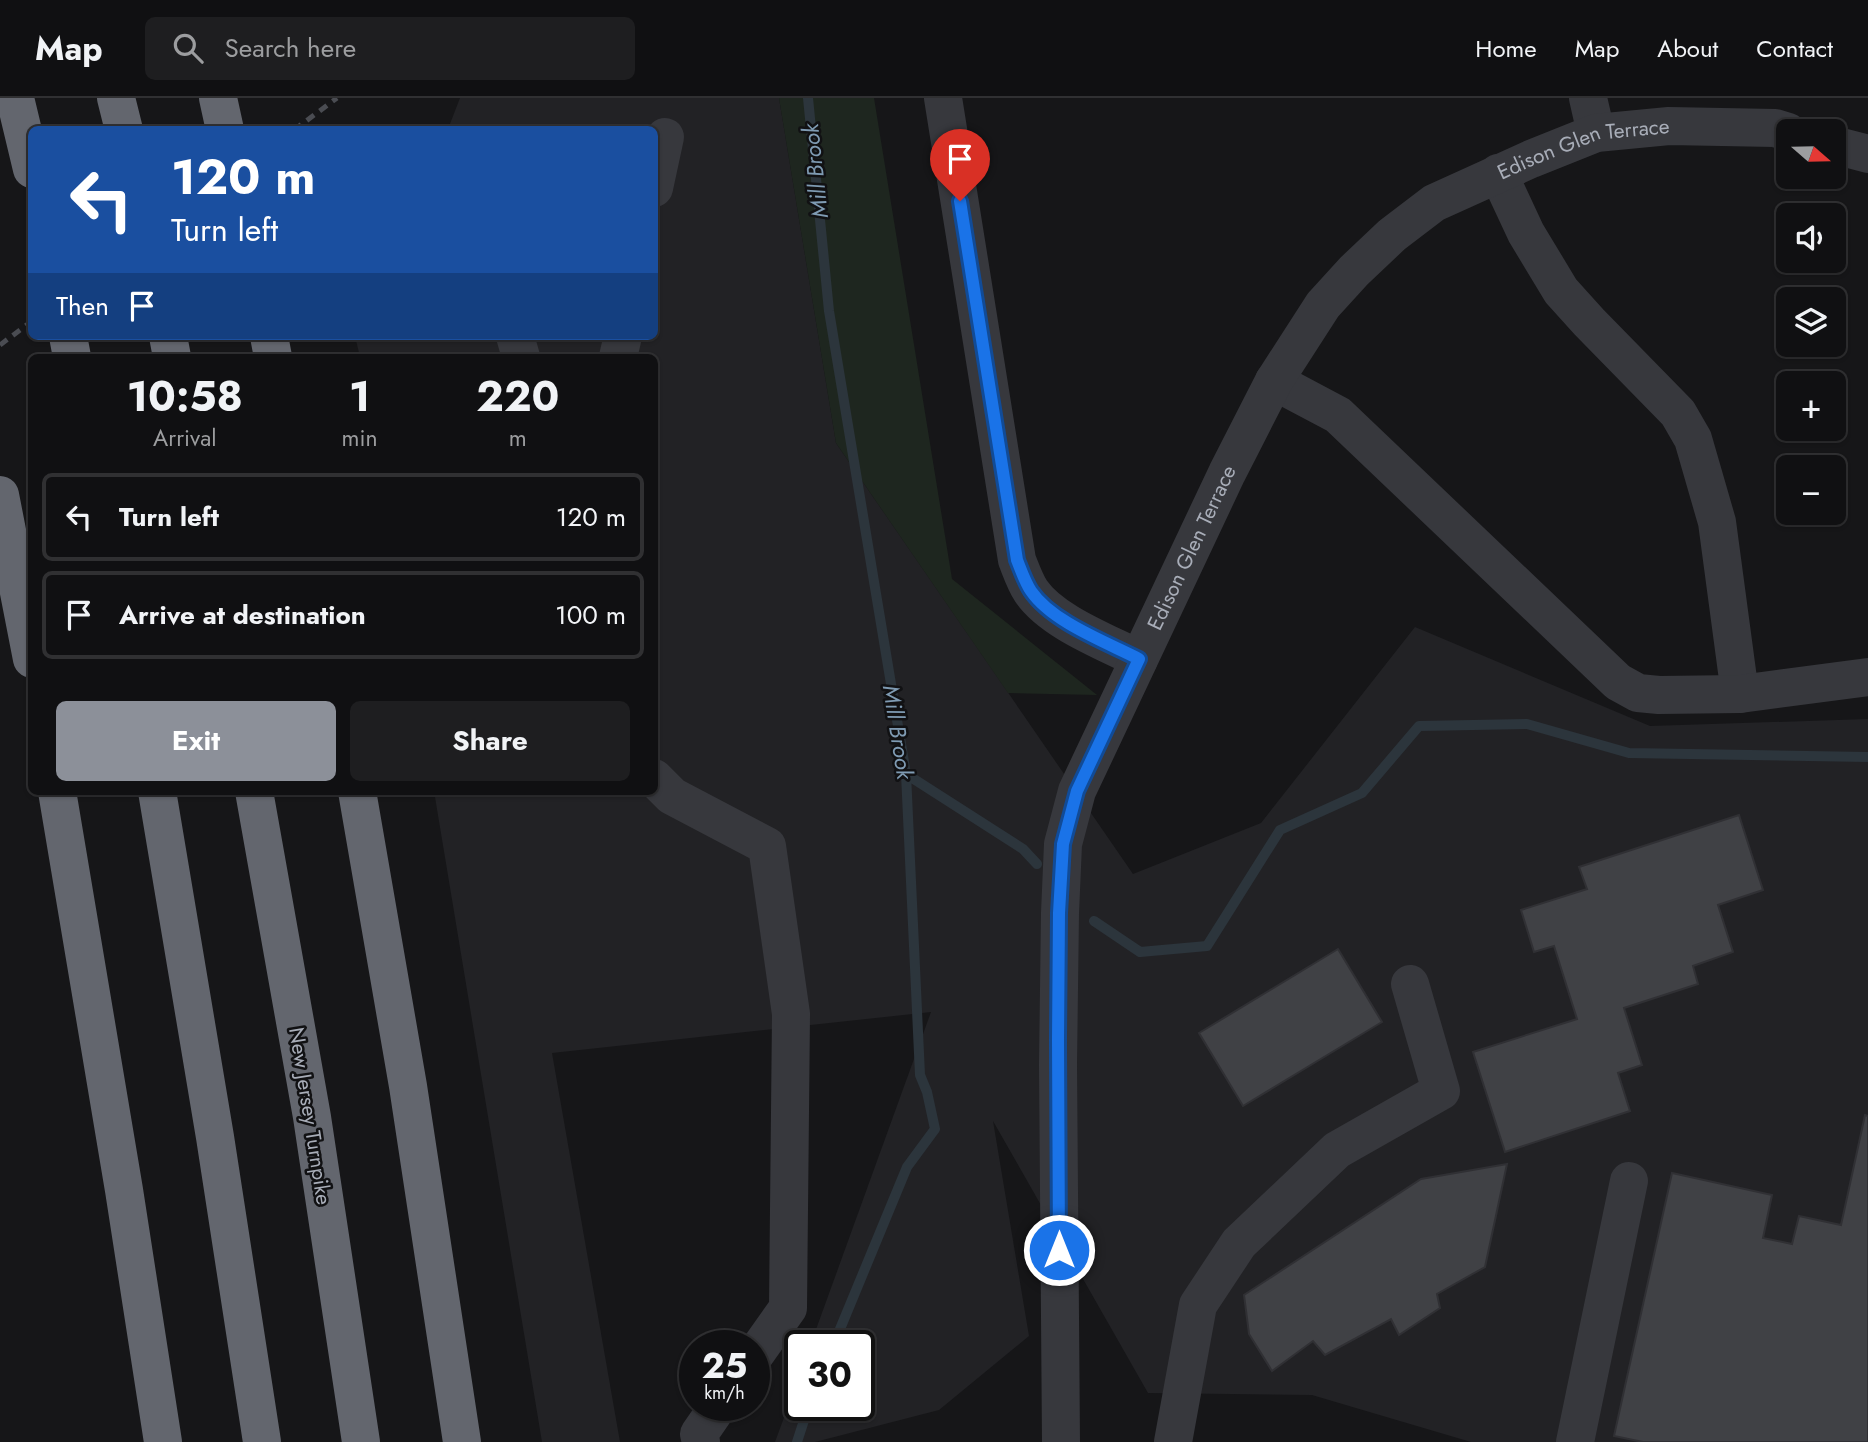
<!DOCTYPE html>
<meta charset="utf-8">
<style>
:root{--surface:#101012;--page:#1e1e20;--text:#f1f3f6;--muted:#9c9d9f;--line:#303032;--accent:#8c9099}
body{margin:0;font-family:Jost,sans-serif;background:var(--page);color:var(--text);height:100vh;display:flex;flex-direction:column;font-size:26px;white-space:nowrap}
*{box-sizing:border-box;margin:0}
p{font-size:23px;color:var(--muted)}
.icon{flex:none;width:38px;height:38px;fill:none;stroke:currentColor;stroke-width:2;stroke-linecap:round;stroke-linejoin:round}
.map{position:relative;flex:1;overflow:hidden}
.drawer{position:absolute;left:28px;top:256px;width:630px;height:441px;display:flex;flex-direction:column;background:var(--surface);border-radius:10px;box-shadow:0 2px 5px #0004,0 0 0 2px var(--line)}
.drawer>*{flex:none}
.top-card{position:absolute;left:28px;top:28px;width:630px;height:214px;border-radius:10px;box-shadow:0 2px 5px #0004,0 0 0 2px var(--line);background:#1a4fa0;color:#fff;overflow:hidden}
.needle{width:46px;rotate:110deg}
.controls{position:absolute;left:1776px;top:21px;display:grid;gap:14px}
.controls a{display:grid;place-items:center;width:70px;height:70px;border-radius:10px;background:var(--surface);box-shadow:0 2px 5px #0004,0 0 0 2px var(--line);font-size:35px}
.speed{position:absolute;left:679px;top:1232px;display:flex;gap:14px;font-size:35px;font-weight:700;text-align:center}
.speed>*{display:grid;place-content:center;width:91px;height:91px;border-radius:50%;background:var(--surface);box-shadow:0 2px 5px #0004,0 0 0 2px var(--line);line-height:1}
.speed small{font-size:18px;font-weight:400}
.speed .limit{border:4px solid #111;border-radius:10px;background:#fff;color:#111}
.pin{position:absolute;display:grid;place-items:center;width:60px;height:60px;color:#fff;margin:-72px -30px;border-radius:50% 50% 50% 0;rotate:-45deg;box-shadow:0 0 7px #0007}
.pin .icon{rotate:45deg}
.me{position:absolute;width:77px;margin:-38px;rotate:0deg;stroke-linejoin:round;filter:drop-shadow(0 0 5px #0008)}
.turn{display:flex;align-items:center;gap:24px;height:147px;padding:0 28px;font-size:32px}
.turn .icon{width:91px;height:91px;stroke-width:2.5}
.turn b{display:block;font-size:49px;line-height:60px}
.then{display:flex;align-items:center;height:66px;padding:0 28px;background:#0003;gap:14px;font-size:26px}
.eta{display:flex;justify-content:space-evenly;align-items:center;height:119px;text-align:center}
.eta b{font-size:42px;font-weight:700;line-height:49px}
.primary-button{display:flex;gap:14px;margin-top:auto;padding:14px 28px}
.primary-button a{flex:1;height:80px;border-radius:10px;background:var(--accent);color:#fff;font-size:28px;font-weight:700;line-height:80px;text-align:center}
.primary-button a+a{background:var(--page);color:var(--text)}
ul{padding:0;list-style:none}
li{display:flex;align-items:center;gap:21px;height:88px;margin:0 14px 10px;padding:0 14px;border:4px solid var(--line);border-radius:10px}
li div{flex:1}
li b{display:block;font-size:26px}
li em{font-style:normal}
header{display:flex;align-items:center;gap:42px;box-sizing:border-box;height:98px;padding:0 35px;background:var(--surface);border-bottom:2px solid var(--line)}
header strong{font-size:33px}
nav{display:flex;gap:38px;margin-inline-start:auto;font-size:24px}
.search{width:490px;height:63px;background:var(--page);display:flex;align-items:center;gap:18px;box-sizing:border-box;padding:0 24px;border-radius:10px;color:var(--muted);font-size:26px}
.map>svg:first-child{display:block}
</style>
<header>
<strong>Map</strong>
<div class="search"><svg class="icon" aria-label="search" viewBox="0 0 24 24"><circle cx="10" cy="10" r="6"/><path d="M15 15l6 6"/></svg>Search here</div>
<nav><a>Home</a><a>Map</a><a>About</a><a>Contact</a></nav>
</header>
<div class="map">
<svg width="1868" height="1344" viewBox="0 0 1868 1344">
<rect width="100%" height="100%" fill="#161618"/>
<!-- built -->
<path fill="#222225" d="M460,0H779L836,345L1133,776L1261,725L1415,529L1650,628L1868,621V1344H1471L1312,1297L1148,1295L993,1023L1029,1238L939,1312L815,1344H775L800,1276V1307H859V1248H810L931,914L552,955L620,1344H542L434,693H654V259H360L355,238H654V32L448,31Z"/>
<!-- green -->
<path fill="#1e261f" d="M779,0H874L952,481L1097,597L1008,595L836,345Z"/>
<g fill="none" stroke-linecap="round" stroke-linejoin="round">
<!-- stream -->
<path stroke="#2c353c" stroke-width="10" d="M808,0L829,213L906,676L920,977L927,994L935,1031L907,1069L833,1248
M906,676L1023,751L1037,766
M1094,823L1140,854L1207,848L1280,732L1362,695L1419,628L1527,626L1629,655L1868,659
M797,1344L809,1307"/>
</g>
<!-- building -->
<path fill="#404145" stroke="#303034" stroke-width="2" d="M1739,717L1763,792L1718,807L1733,854L1693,868L1698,886L1624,910L1642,967L1618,975L1630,1013L1505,1054L1473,954L1577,921L1554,848L1534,854L1521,812L1587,791L1579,769Z
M1338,851L1382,924L1243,1008L1199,935Z
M1865,1017L1868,1018V1344H1643L1614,1338L1672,1075L1772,1097L1763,1140L1792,1146L1799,1118L1841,1127Z
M1507,1066L1485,1169L1437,1196L1440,1210L1399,1237L1391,1221L1325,1257L1313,1243L1272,1273L1249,1236L1244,1197L1421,1081Z"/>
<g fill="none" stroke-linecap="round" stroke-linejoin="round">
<!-- minor -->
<g stroke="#37383d" stroke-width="38">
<path d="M943,0L1017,462C1021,472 1025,484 1031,493C1052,524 1106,544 1139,561"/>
<path d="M1588,0L1596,35"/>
<path d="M1834,47L1868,56"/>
<path d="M1498,75L1526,135L1561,193L1589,224L1678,315L1693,341L1717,424L1740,596"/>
<path d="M654,90L665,39"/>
<path d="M515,238L521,259"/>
<path d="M618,259L623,238"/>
<path d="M1274,283L1338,317L1618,584L1638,595L1659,597L1740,596L1868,579"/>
<path d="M654,680L672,698L767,748L791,916L788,1210L754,1258"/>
<path d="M701,1344L699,1336L719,1307"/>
<path id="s1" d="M1061,1344L1058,967L1060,815L1063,746L1077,693L1227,375L1274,283L1323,207L1354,173L1392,137L1434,105L1531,61L1596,35L1669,28L1775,30L1788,34"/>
<path d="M1173,1344L1198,1207L1239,1145L1337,1052L1441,993L1410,886"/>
<path d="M1575,1344L1629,1083"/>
</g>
<!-- highway -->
<path stroke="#63666e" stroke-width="38" d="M15,0L32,71
M116,0L124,32
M218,0L225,32
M68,238L72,259
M168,238L172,259
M269,238L273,259
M0,397L32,561
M57,693L124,1092L163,1344
M157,693L215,1039L262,1344
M254,693L312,1019L361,1344
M357,693L408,988L462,1344"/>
<!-- rail -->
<path stroke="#4a4c52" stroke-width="5" stroke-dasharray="9 7" stroke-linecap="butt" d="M294,32L337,0
M0,247L32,223"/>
</g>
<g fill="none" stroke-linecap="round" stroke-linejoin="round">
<!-- route casing -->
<g stroke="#114b97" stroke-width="18">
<path id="route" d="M960,103L1017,462C1021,472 1025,484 1031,493C1052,524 1106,544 1139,561L1077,693L1063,746L1059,815L1058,942L1059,1152"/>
</g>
<!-- route -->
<use href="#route" stroke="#1a73e8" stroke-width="12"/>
</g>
<g text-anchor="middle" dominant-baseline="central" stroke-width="5" stroke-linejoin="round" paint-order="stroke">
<!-- street labels -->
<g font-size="21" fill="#a8adb8" stroke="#111113">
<text stroke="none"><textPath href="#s1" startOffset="1510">Edison Glen Terrace</textPath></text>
<text stroke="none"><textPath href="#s1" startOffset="922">Edison Glen Terrace</textPath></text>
<text transform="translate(310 1018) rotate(81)">New Jersey Turnpike</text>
</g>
<!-- water labels -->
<g font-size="23" font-style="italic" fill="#7f9bb3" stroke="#111113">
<text transform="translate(815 73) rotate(-96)">Mill Brook</text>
<text transform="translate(898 634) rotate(81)">Mill Brook</text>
</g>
</g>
</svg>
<div class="controls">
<a><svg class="needle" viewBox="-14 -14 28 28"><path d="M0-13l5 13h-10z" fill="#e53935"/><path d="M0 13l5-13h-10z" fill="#9c9d9f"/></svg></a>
<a><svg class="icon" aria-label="sound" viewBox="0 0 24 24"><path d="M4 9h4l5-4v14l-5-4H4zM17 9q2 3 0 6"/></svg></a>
<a><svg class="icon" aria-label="layers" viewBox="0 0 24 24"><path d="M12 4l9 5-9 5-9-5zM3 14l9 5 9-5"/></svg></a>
<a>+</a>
<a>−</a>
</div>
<div class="speed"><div>25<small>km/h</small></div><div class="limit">30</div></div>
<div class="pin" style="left:960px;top:103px;background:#d93025"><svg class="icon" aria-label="arrive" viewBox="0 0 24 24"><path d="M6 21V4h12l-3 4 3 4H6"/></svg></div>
<svg class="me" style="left:1059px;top:1152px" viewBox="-20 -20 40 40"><circle r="17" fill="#1a73e8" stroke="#fff" stroke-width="3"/><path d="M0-11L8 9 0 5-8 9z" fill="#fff"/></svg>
<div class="top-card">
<div class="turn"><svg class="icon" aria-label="left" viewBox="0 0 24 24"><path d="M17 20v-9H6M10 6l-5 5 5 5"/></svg><div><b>120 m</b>Turn left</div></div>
<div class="then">Then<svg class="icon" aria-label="arrive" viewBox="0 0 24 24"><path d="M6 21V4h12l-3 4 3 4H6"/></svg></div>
</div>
<section class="drawer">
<div class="eta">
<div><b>10:58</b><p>Arrival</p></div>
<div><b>1</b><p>min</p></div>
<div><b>220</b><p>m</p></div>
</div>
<ul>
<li><svg class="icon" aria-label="left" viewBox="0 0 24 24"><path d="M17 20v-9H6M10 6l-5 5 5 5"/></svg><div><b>Turn left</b></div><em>120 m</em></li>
<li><svg class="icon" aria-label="arrive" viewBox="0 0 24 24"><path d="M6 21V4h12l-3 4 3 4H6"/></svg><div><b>Arrive at destination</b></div><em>100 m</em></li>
</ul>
<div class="primary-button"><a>Exit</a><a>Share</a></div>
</section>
</div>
